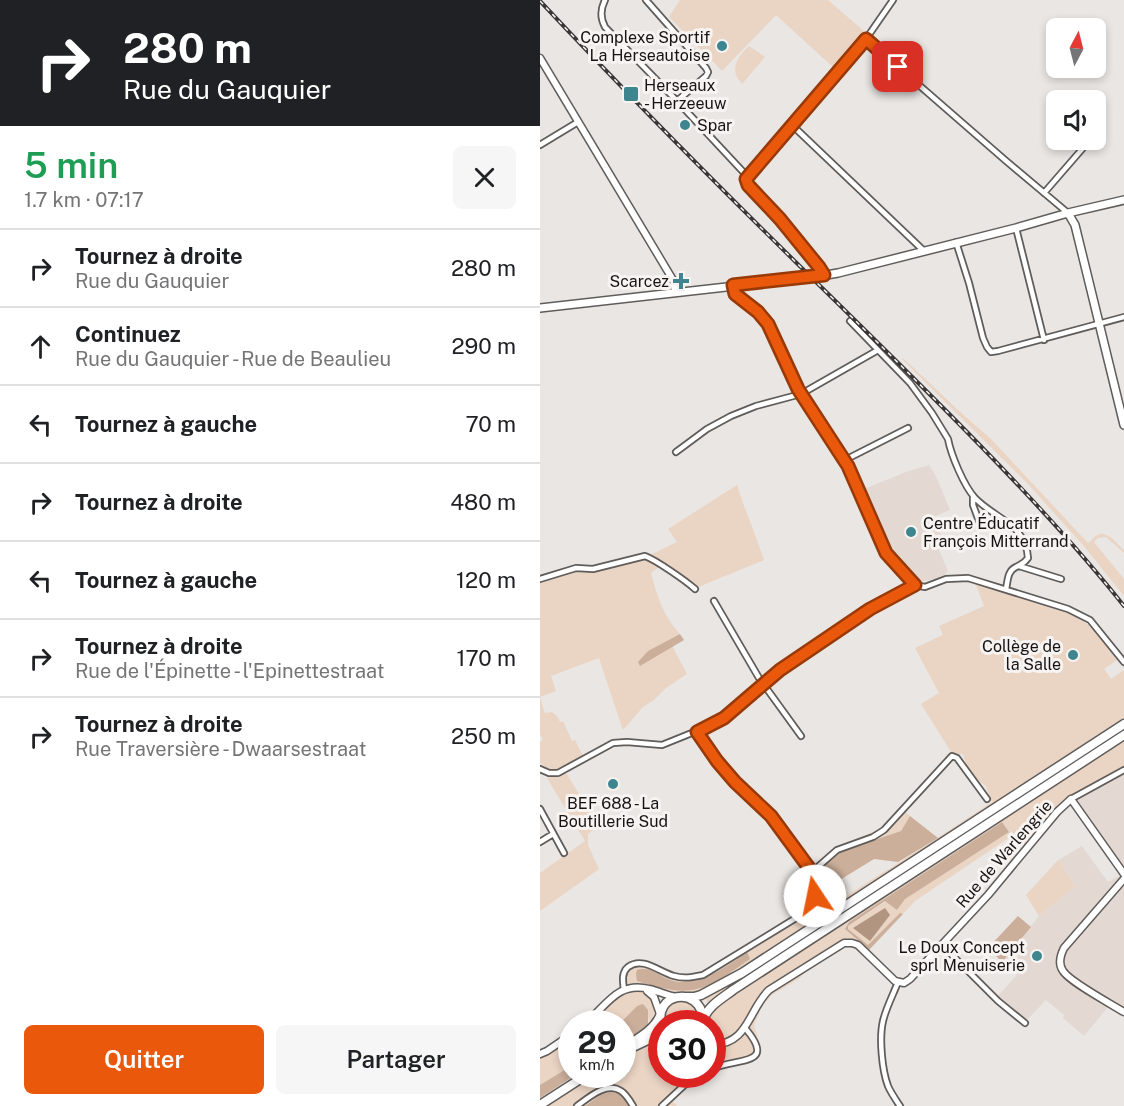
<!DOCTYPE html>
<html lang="fr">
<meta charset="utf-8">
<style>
:root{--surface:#fff;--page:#f6f6f6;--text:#202124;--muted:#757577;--line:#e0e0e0;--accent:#ea580c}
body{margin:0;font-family:"Public Sans",sans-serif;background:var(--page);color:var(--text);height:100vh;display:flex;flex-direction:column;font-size:22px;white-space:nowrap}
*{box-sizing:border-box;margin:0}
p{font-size:20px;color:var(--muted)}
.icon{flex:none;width:33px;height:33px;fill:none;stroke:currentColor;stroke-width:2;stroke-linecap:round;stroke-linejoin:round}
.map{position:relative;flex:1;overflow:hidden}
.sheet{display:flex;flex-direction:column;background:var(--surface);width:540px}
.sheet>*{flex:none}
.top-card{background:#202124;color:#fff;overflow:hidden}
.needle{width:39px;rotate:7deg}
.fabs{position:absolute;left:506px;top:18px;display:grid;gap:12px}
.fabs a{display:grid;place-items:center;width:60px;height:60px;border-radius:9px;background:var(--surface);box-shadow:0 3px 9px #0003;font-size:30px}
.speed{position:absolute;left:18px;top:1010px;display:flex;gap:12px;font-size:30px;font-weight:700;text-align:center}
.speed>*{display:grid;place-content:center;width:78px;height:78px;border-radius:50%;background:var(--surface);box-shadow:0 3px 9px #0003;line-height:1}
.speed small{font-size:15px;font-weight:400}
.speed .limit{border:9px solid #d22;background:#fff;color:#111}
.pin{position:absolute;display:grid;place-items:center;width:51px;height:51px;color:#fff;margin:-26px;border-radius:12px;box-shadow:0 3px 9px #0006}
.me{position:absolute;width:66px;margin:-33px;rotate:349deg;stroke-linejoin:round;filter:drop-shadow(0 0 4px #0008)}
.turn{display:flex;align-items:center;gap:21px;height:126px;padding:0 24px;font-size:27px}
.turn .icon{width:78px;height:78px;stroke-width:2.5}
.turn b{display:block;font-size:42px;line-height:51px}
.round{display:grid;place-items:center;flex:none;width:63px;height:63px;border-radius:9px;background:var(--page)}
.summary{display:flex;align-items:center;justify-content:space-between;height:102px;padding:0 24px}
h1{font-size:36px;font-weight:600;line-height:45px;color:#1e9e55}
.button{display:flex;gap:12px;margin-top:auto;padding:12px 24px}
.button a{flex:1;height:69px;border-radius:9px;background:var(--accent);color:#fff;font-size:24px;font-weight:600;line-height:69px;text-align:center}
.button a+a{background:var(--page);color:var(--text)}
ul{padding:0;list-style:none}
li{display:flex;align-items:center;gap:18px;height:78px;padding:0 24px;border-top:2px solid var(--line)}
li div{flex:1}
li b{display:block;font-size:22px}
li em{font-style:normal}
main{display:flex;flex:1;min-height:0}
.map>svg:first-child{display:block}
</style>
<main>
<section class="sheet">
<div class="top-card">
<div class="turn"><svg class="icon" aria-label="right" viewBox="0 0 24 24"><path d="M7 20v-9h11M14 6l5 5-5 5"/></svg><div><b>280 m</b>Rue du Gauquier</div></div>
</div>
<div class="summary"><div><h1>5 min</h1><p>1.7 km · 07:17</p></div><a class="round"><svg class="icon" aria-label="close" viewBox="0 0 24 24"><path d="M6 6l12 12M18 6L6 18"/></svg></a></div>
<ul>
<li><svg class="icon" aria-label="right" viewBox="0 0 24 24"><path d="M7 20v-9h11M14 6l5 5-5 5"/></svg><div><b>Tournez à droite</b><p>Rue du Gauquier</p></div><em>280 m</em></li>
<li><svg class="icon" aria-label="ahead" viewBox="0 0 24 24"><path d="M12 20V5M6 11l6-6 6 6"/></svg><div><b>Continuez</b><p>Rue du Gauquier - Rue de Beaulieu</p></div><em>290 m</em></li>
<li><svg class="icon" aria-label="left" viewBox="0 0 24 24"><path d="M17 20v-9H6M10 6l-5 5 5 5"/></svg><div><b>Tournez à gauche</b></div><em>70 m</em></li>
<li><svg class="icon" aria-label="right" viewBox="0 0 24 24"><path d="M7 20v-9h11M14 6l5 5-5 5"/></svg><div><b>Tournez à droite</b></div><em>480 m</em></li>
<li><svg class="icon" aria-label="left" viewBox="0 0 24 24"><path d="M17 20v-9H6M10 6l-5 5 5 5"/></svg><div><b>Tournez à gauche</b></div><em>120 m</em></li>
<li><svg class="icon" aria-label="right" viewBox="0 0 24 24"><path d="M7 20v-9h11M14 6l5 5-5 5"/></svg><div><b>Tournez à droite</b><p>Rue de l'Épinette - l'Epinettestraat</p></div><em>170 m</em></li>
<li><svg class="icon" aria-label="right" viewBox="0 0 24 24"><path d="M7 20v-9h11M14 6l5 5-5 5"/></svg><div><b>Tournez à droite</b><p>Rue Traversière - Dwaarsestraat</p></div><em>250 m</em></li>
</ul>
<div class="button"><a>Quitter</a><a>Partager</a></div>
</section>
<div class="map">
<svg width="584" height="1106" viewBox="0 0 584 1106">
<rect width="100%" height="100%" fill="#e9e6e3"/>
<!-- built -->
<path fill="#e4d9d2" d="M389,465L396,476L410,510L393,517L406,547L399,550L408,571L405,575L395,579L377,582L374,577L352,554L324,489L366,472Z
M584,772V1009L569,1006L544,1036L523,1018L524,1015L506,1000L485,1022L462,1008L454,1000L477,975L462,962L499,916L535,886L518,860L542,846L568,882L580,875L583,870L536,802L538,797Z"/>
<!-- green -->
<path fill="#ead4c4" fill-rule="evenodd" d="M140,0H288L326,33L295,69L236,15L182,71L129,17Z
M209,46L225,57L202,84C200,81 197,78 196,75C192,63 202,53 209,46Z
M363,358L419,411L452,440L548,543C551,541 555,535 560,534C569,532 578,545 584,550V553L566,537L558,538L554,542L584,579V596L543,545L487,483L362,359Z
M197,485C205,511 216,535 224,560L158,587L110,555L137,542L128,529Z
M104,558L120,566L111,573C118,598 122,614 140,634L129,640L147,674L126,688L114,700L103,707L83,730L59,658L11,676L16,691L0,697L5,713L12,712L17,716L20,722L23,721L32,741L35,740L43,756C28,765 15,778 0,762V742L3,740L0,734V583L39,570L49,572Z
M435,582L536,616L554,629L577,660L564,669L571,679L584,670V719L224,954L163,991L152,994L136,993L129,994L103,984L89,985L79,989C81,983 79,976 82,970C96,949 120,970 135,974C145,977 155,975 164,972L257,915C274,900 279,890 267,870L271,865L280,862L293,849L342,828L362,809L370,816L361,831L296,853L284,879L285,885L282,898L291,906C344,871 399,838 452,802L446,786C434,778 427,769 423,754L413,755L381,704L399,693L375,648L403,635L399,626L444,606ZM206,953L210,959L159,989L131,990L97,981L117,972C121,974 126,978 130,980C156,988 187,967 206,953Z
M584,741V768L537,793L527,799L485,847L473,835L375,901L363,914L360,913L328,945L308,929V926L346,901L357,910L364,899L469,832L462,822L309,922L305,929L329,950L322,956L312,946H307L266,971L260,978L232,995L223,1005L214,1025L221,1049L219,1058C207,1066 187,1065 173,1072V1047L187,1045L186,1040L179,1041L173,1039L172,1023H166L173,1009L472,812H474Z
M26,773L59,826L48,834V845L59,869L0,911V873L45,841L7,778L19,776Z
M454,813L456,816L169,1005L164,997Z
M518,860L535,886L499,916L486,895Z
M91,992H103C115,1001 119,1013 108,1025L109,1019L97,1006L80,1023H51L78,998Z
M141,1000C154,1004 160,1009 158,1023H124C122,1009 129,1003 141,1000Z
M121,1038L122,1074H168L151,1083L132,1100L137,1106H90L81,1094L60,1095L45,1106H5L54,1074H82L83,1055L94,1048Z
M31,1039V1066L0,1085V1058L8,1055Z"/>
<!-- forest -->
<path fill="#ccaf9a" d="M140,634L144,640L100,666L98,662L108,651Z
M370,816L398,838L358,862L334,859L290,886L285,885L284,879L281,870L296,853L361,831Z
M462,822L469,832L365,899L357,910L345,901L308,926V929L328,945L360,913L363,914L329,950L305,929L309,922Z
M478,916L491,927L462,962L448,948Z
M207,952L210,959C195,969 174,986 157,989C137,994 116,987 97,981L96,974L97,970C110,966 117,974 128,979C153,990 187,967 207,952Z
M103,1004L108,1010V1025L83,1043L82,1023H80L97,1006Z
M31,1066L32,1074H37L0,1098V1085Z
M72,1092L81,1094L90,1106H45L60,1095Z"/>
<!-- water -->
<path fill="#b19581" d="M345,908L350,915L330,941L313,928Z"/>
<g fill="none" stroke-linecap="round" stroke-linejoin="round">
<!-- minor casing -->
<g stroke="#5f5c5a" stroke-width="8">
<path id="minor" d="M65,0C60,10 60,18 65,27L137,101L207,176L206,179L208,185L240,219L279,267L284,275
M106,0L166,68L168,72L166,76L137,101
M326,39L465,160L528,213
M252,125L384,251
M0,145L38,122
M207,176L326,39L353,0
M504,193L550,140
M476,228L504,340
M416,242L429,283L443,338L447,347L451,352L458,351L584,317
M193,285L195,294L218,312L228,324L258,389L308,466L346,553L375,585L385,587L406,579L428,578L528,609L550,620L584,662
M310,321L370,383L392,413L408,439C411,455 424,486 435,498C455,519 486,524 488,558C484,564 481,564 476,567C467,571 468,581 466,589
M136,452L167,429L191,416L216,406L261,394L338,350
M305,460L368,428
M433,496V505L439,521
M479,566L521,579
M0,579L36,568L53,569L105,556C116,560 146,581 155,589
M174,601L219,678L261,736
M157,732L177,761L195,782L231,816L272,872L297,850L333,837L344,830L412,756L417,758L447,799
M0,769L9,773H18L73,743L87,742L122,745L174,724L190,714L240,670L330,609L375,585
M531,799L584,770
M0,809L24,853
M0,842L13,834
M402,945L458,1001L485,1023
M358,982C353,995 346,1008 343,1021C339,1038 342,1070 348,1086C351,1093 356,1100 360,1106
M84,990C83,982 81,973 88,967C103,956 119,972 134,976C144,979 153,977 163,975L256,918L265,911L273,901L277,891L276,880L272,872
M172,1069C197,1057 238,1067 205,1028
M37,1106C48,1098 67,1081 81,1091C86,1094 90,1101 93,1106
M122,1106L151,1079L161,1074"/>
</g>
<!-- tertiary casing -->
<g stroke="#5f5c5a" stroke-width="9">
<path id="tertiary" d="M0,58L133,280L135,292
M584,879L524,948C520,956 518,964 523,971C530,982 571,1004 584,1012
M107,991L114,997L120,1014
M46,1023C67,1005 78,981 109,989C119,991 127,996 137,997
M172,1045C209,1044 208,1010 229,990L304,943H312L318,945L355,981L364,983L370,979L448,895L517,812L531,799L584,874
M0,1054L7,1051L32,1034"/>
</g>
<!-- secondary casing -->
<g stroke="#5f5c5a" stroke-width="10">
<path id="secondary" d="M528,213L535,225L584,425
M0,308L275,277L298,273L476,228L528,213L584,200"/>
</g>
<!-- trunk casing -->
<g stroke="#5f5c5a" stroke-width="11">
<path id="trunk" d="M145,997H154L161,995L202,973L584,724
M163,1020C168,1006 181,999 193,990L584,735
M122,1027C111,993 160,984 163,1019
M93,1047L112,1038L122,1036
M82,1049C95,1040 114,1031 120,1016
M0,1105L48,1074"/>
</g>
<!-- minor -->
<use href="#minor" stroke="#fff" stroke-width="4.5"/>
<!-- tertiary -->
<use href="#tertiary" stroke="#fff" stroke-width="6"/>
<!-- secondary -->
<use href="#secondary" stroke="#fff" stroke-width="7"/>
<!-- trunk -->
<use href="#trunk" stroke="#fff" stroke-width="8"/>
<!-- rail casing -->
<g stroke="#383736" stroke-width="4">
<path id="rail" d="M0,1C89,96 181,189 274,280C325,330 376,380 426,431C481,487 535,544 584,606"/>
</g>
<!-- rail -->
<use href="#rail" stroke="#f6f3f1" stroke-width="1.5" stroke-dasharray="4.5" stroke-linecap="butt"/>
</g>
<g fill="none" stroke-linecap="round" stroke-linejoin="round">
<!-- route casing -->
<g stroke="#983908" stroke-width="15">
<path id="route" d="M275,896L276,883L272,872L231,816L195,782L177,761L157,732L184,718L240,670L330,609L375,585L346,553L308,466L258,389L228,324L218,312L195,294L193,285L284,275L279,267L240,219L208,185L206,179L326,39L358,67"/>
</g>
<!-- route -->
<use href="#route" stroke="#ea580c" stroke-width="10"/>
</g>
<!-- markers -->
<g fill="#3e858f" stroke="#f6f3f1" stroke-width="2">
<circle cx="182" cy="46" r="6"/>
<rect x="83" y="86" width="16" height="16" rx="3"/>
<circle cx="145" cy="125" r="6"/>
<path d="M138 272h6v6h6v6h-6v6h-6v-6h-6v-6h6z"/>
<circle cx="371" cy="532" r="6"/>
<circle cx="533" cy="655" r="6"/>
<circle cx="73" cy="784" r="6"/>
<circle cx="497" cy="956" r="6"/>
</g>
<g text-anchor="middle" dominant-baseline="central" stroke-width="6" stroke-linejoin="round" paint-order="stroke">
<!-- poi labels -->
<g font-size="16" fill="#151413" stroke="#f6f3f1" text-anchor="end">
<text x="170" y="37">Complexe Sportif<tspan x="170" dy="18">La Herseautoise</tspan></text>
<text x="104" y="85" text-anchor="start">Herseaux<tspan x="104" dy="18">- Herzeeuw</tspan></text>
<text x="157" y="125" text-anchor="start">Spar</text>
<text x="129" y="281">Scarcez</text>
<text x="383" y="523" text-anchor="start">Centre Éducatif<tspan x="383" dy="18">François Mitterrand</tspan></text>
<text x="521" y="646">Collège de<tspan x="521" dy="18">la Salle</tspan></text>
<text x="73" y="803" text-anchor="middle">BEF 688 - La<tspan x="73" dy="18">Boutillerie Sud</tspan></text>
<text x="485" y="947">Le Doux Concept<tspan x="485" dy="18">sprl Menuiserie</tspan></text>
</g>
<!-- street labels -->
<g font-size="16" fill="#151413" stroke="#f6f3f1">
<text transform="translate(464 854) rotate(-49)">Rue de Warlengrie</text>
</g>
</g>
</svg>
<div class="fabs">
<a><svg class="needle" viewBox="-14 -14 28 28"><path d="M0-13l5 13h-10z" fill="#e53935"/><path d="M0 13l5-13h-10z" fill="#757577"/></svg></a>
<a><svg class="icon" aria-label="sound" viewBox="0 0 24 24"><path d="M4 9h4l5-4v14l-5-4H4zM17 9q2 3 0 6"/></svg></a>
</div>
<div class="speed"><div>29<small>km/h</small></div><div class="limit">30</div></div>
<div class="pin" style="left:358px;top:67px;background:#d93025"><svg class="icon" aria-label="arrive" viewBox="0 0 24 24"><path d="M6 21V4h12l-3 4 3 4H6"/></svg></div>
<svg class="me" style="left:275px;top:896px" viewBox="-20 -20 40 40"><circle r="19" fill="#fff"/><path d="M0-13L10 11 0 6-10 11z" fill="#ea580c"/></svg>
</div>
</main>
